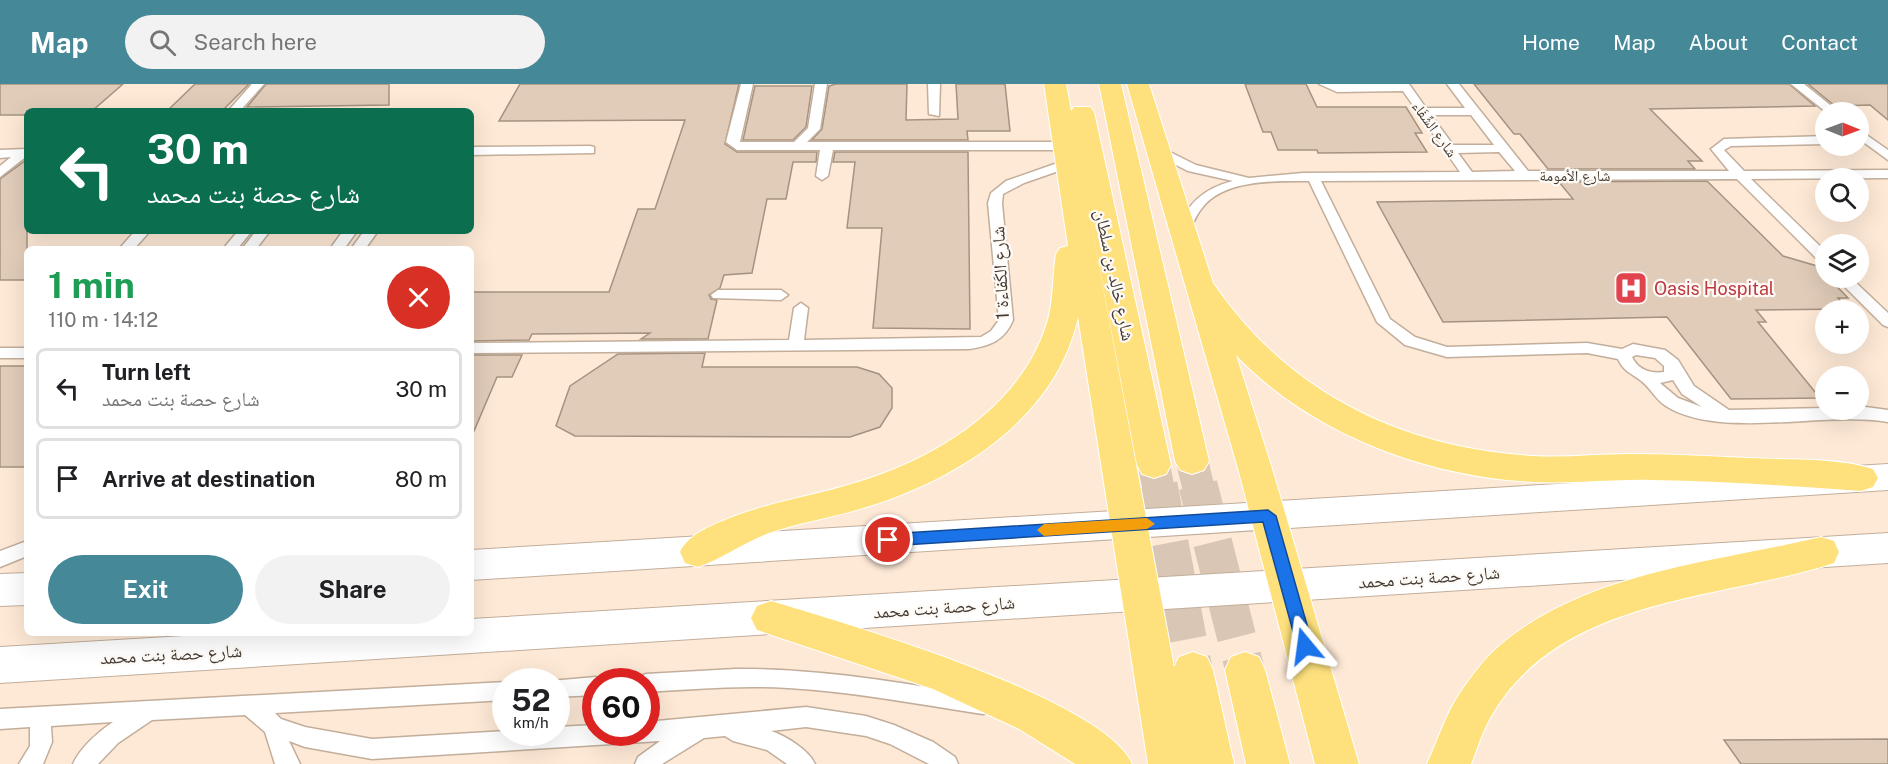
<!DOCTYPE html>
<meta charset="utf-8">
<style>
:root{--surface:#fff;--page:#f2f2f2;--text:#202124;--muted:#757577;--line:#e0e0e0;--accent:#458898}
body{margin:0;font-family:"Public Sans","Noto Naskh Arabic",sans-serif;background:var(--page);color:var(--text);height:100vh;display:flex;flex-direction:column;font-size:22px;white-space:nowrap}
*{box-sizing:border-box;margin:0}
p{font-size:20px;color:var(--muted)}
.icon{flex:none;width:33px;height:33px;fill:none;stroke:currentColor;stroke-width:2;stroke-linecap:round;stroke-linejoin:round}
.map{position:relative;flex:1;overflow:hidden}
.panel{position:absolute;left:24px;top:162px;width:450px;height:390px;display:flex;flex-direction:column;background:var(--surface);border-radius:9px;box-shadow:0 6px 24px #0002}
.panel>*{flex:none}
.hud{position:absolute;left:24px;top:24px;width:450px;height:126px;border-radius:9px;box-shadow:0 6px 24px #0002;background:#0b6e4f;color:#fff;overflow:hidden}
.needle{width:39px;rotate:91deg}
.controls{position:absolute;left:1815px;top:18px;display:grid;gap:12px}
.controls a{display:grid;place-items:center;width:54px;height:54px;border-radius:50%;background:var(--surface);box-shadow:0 6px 24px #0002;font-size:30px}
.speed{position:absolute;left:492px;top:584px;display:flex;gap:12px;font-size:30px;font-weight:700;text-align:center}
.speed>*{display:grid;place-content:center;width:78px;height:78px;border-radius:50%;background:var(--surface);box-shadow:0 6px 24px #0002;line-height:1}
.speed small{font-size:15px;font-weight:400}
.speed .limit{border:9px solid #d22;background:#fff;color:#111}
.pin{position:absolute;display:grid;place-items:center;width:51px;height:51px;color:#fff;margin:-26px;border:3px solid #fff;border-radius:50%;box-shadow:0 2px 6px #0007}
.me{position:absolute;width:66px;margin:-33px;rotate:344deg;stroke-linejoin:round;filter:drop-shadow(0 0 4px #0008)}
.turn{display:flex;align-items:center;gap:21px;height:126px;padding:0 24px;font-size:27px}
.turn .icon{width:78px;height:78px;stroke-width:2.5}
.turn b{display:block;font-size:42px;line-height:51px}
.round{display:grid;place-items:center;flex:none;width:63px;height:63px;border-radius:32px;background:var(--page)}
.summary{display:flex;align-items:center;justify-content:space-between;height:102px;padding:0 24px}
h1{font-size:36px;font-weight:700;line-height:45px;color:#1e9e55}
.button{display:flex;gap:12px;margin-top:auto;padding:12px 24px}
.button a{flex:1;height:69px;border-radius:36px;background:var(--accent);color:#fff;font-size:24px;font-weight:700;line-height:69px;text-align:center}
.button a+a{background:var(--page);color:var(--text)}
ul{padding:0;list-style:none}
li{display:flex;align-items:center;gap:18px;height:81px;margin:0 12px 9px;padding:0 12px;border:3px solid var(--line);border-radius:9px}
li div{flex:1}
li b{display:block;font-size:22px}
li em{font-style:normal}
header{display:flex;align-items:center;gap:36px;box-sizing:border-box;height:84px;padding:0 30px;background:var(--accent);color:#fff}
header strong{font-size:28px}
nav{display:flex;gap:33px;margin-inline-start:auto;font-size:21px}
.search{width:420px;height:54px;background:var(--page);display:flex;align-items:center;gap:15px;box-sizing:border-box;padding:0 21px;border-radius:33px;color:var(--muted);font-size:22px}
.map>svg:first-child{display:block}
</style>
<header>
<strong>Map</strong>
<div class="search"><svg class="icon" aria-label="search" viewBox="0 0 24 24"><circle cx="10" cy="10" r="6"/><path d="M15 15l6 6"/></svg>Search here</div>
<nav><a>Home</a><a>Map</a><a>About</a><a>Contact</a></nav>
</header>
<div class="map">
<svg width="1888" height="680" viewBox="0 0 1888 680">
<rect width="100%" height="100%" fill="#fee9d6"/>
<!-- building -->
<path fill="#e1ccb9" stroke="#a59280" stroke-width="1.5" d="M0,0H123L92,27H27V31H0Z
M195,0H249L222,27H167Z
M266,0H389V21L247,23Z
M520,0H739L725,60L737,68H817L816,78H793L786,115H767L752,189L724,191L720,204L709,211L711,215L717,216L708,255H641L650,249L532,250L529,256L471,257V208H609L638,125H655L685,36L499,37Z
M836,0H907L906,36L958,35L956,0H1005L1010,47H967L968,56H812L822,45L829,2Z
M1245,0H1306L1317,23H1406L1422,49H1415L1427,68L1318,69L1317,66H1278L1271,48H1263Z
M1474,0H1789L1815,22L1650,25L1702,77H1688L1695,85H1548L1520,50H1514Z
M1808,0H1888V36L1870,21L1835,22Z
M755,2H812L806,43L793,56H743Z
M835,68H968L970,245L873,244L882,144H847L855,78H833Z
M25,77H27V196H0V95Z
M1707,97L1783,172L1817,182L1848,214H1838L1848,225L1756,226L1766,238H1758L1820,314L1731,315L1667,233L1443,238L1377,118L1573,115L1559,98Z
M705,269L702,283H857L879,290L892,304V324L880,343L850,353L575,352L556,342L570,302L618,270Z
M471,271H522L512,293H497L471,354Z
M0,282H27V383H0Z
M1888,655V680H1741L1724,656Z"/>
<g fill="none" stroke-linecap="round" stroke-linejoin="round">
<!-- primary-tunnel-far1 -->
<path stroke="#d9c6b5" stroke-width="32" stroke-dasharray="32 16" stroke-linecap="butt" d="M1192,377L1198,402
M1154,381L1158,402"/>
<!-- primary-tunnel -->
<path stroke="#d9c6b5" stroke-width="39" stroke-dasharray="39 20" stroke-linecap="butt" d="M1158,401L1193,586
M1198,401L1245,586"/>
<!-- lane casing -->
<g stroke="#c2ae9b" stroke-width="3">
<path id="lane" d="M252,0H264L240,27H228Z
M741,0H753L740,58H794L808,44L815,0H827L820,45L807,58H1066L1072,62L1066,66H833L828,92L822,96L816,92L820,66H737L726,58Z
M928,0H940L939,32L929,30Z
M1319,0H1409L1426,24H1465L1447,0H1459L1528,87H1729L1711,65L1724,55L1826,52V60L1731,62L1724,66L1744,87L1888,86V94L1751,95L1826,168V180L1821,179L1737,95L1321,97L1390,235L1415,253L1447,263L1587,259L1622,265L1633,260L1665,266L1678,276L1694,302L1729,326L1826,324L1858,326V322L1888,326V338C1824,327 1720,356 1666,322C1655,315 1650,303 1640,296C1631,289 1623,287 1618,275L1587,269L1447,273L1405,261L1377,238L1309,97C1276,97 1224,95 1202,124C1195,132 1192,143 1187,153H1177L1175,150C1187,120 1202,105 1233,97L1188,87L1152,69V63H1160L1196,81L1249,94L1303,89L1460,88L1403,7L1337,8ZM1431,31H1471L1494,61H1453ZM1499,68L1515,87L1472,88L1458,69ZM1636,271L1655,274L1664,282V288C1651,290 1638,286 1632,273ZM1673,296L1682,310L1702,323L1678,314L1660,299Z
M1791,0H1804L1839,28H1826Z
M1858,45L1888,66V76L1858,54Z
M590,62L594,63V69L471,71V63Z
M0,66L26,65L27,72L0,93V82L11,73L0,74Z
M1069,75L1075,79L1073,82L1024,99L1003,110L1002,119L1013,236C1005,256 990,262 969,265L471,269V259L789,256L794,224L801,219L808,224L804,256L981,253L991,247L999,236L988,119L991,109L1006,97Z
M135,147H150L134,165H119Z
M238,147H252L237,165H223Z
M256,147H270L256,165H242Z
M343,147H357L344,165H330Z
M364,147H378L365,165H351Z
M1836,194H1851L1888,229V243L1883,241Z
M718,206H781L788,211L781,216L713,214L711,211Z
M0,264H27V274H0Z
M27,457V472L0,483V467Z
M735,585C819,584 901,599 983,612L990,614L993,621L990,628L983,630C918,620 854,608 788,604C741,601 694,605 646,608V597H637L639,593L646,590Z
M596,593L604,597H596V611L556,613V597H550Z
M506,598V616L275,629L281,635L305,643L372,655L506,647L556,648V643L596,641V648H646V638L806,623L866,632L894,641L933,658L955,673L958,680H929L890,660L866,652L806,643L771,647C786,652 809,666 815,680H787L767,666L733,657L725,652L704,654L662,680H635L638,673L660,657L372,675L305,663L289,657L300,680H275L265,648L245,631L152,636L118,659L98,680H73C80,664 98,648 113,638L51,642L52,658L43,680H19L30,662V643L0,645V625Z"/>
</g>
<!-- secondary casing -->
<g stroke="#c2ae9b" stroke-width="2">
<path id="secondary" d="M1888,380V406L471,496V466Z
M1888,449V479L0,599V563L234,549H471V535Z
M27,489V521L0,522V490Z"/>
</g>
<!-- primary casing -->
<g stroke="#fff" stroke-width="2">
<path id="primary" d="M1044,0H1066L1071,27L1074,23H1090L1094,28L1171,381L1166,390L1154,394L1142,390L1137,381L1087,118L1174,583L1179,573L1193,568L1207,573L1213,586L1234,680H1148L1078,233C1056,332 964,391 873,421C840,432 805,437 772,448C746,457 724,474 698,483L685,479L680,468C689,449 715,440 735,432C775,417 817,411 858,398C936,374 1019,324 1046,242C1054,219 1052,194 1056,170L1060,164L1068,162Z
M1099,0H1121L1209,377L1204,386L1192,390L1180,386L1175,377Z
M1127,0H1149L1213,199C1288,309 1401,364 1533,372C1564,374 1597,370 1628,370C1668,370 1707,372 1747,374C1785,376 1837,373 1873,385L1878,394L1873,403L1861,407C1792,402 1722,397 1652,396C1613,395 1574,400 1534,398C1427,393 1311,350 1236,271L1273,388L1359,680H1315L1239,388Z
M1821,453L1834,457L1839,468L1834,479C1718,517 1559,512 1490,634C1482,648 1477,665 1471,680H1427C1438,656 1447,627 1462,606C1472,592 1484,575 1497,564C1583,488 1713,479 1821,453Z
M771,517C844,539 1103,614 1132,680H1075L1019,645L933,605L757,546L751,534L757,522Z
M1245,568L1259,573L1265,586L1290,680H1246L1225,586L1231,573Z"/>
</g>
<!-- lane -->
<use href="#lane" fill="#fff" fill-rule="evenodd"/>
<!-- secondary -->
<use href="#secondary" fill="#fff" fill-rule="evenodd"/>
<!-- primary -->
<use href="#primary" fill="#fee17d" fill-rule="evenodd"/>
</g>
<!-- route -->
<path fill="#1a73e8" stroke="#114b97" stroke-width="1.5" d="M1268,426L1276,432L1313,562L1311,567L1305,569L1299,567L1297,562L1263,438L888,462L880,456L888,450Z"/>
<!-- slow -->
<path fill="#f59e0b" d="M1147,434L1155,440L1147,445L1044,452L1037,446L1044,440Z"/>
<!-- icons -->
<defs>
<g id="hospital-square" transform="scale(1.725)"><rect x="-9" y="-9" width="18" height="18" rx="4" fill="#e0444e" stroke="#fefaf6"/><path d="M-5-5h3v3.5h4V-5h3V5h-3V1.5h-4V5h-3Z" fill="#fff"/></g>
</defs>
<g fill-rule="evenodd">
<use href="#hospital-square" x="1631" y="204"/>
</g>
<g text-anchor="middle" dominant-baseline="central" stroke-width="4.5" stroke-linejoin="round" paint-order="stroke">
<!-- far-street labels -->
<g font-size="15" fill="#433b33" stroke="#fefaf6">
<text transform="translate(1435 45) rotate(54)">شارع الشِّفَاء</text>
<text x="1575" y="91">شارع الأمومة</text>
</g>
<!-- street labels -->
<g font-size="18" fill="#433b33" stroke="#fefaf6">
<text transform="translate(1000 189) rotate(-93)">شارع الكَفاءة 1</text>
<text transform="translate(1115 191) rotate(78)">شارع خالِد بن سلطان</text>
<text transform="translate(1429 493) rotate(-4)">شارع حصة بنت محمد</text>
<text transform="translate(944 523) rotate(-4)">شارع حصة بنت محمد</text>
<text transform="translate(171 570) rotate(-3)">شارع حصة بنت محمد</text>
</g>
<!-- health labels -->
<g font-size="18" fill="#be3a42" stroke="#fefaf6" text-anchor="start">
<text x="1654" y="204">Oasis Hospital</text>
</g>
</g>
</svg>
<div class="controls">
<a><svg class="needle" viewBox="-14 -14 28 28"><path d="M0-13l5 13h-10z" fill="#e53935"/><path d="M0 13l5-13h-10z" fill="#757577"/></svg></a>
<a><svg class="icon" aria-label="search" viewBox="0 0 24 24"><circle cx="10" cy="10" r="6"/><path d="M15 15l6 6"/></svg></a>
<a><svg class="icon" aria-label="layers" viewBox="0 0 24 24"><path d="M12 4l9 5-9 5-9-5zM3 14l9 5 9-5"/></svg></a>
<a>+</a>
<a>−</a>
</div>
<div class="speed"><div>52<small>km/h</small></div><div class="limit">60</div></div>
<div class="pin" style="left:888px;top:456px;background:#d93025"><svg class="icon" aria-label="arrive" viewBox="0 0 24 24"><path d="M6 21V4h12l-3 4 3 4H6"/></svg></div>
<svg class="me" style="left:1305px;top:562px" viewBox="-20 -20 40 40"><path d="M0-17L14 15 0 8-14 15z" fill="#1a73e8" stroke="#fff" stroke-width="4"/></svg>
<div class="hud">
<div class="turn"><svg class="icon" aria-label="left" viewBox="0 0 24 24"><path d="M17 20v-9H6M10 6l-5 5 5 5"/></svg><div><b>30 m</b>شارع حصة بنت محمد</div></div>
</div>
<section class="panel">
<div class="summary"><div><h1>1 min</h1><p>110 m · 14:12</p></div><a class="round" style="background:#d93025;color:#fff"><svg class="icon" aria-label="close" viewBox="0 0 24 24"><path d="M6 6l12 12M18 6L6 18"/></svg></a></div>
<ul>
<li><svg class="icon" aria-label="left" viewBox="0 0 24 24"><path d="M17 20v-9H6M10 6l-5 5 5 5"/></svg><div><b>Turn left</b><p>شارع حصة بنت محمد</p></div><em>30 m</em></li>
<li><svg class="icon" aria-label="arrive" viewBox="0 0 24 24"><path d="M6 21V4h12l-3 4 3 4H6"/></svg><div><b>Arrive at destination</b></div><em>80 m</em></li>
</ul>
<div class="button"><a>Exit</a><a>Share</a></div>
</section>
</div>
